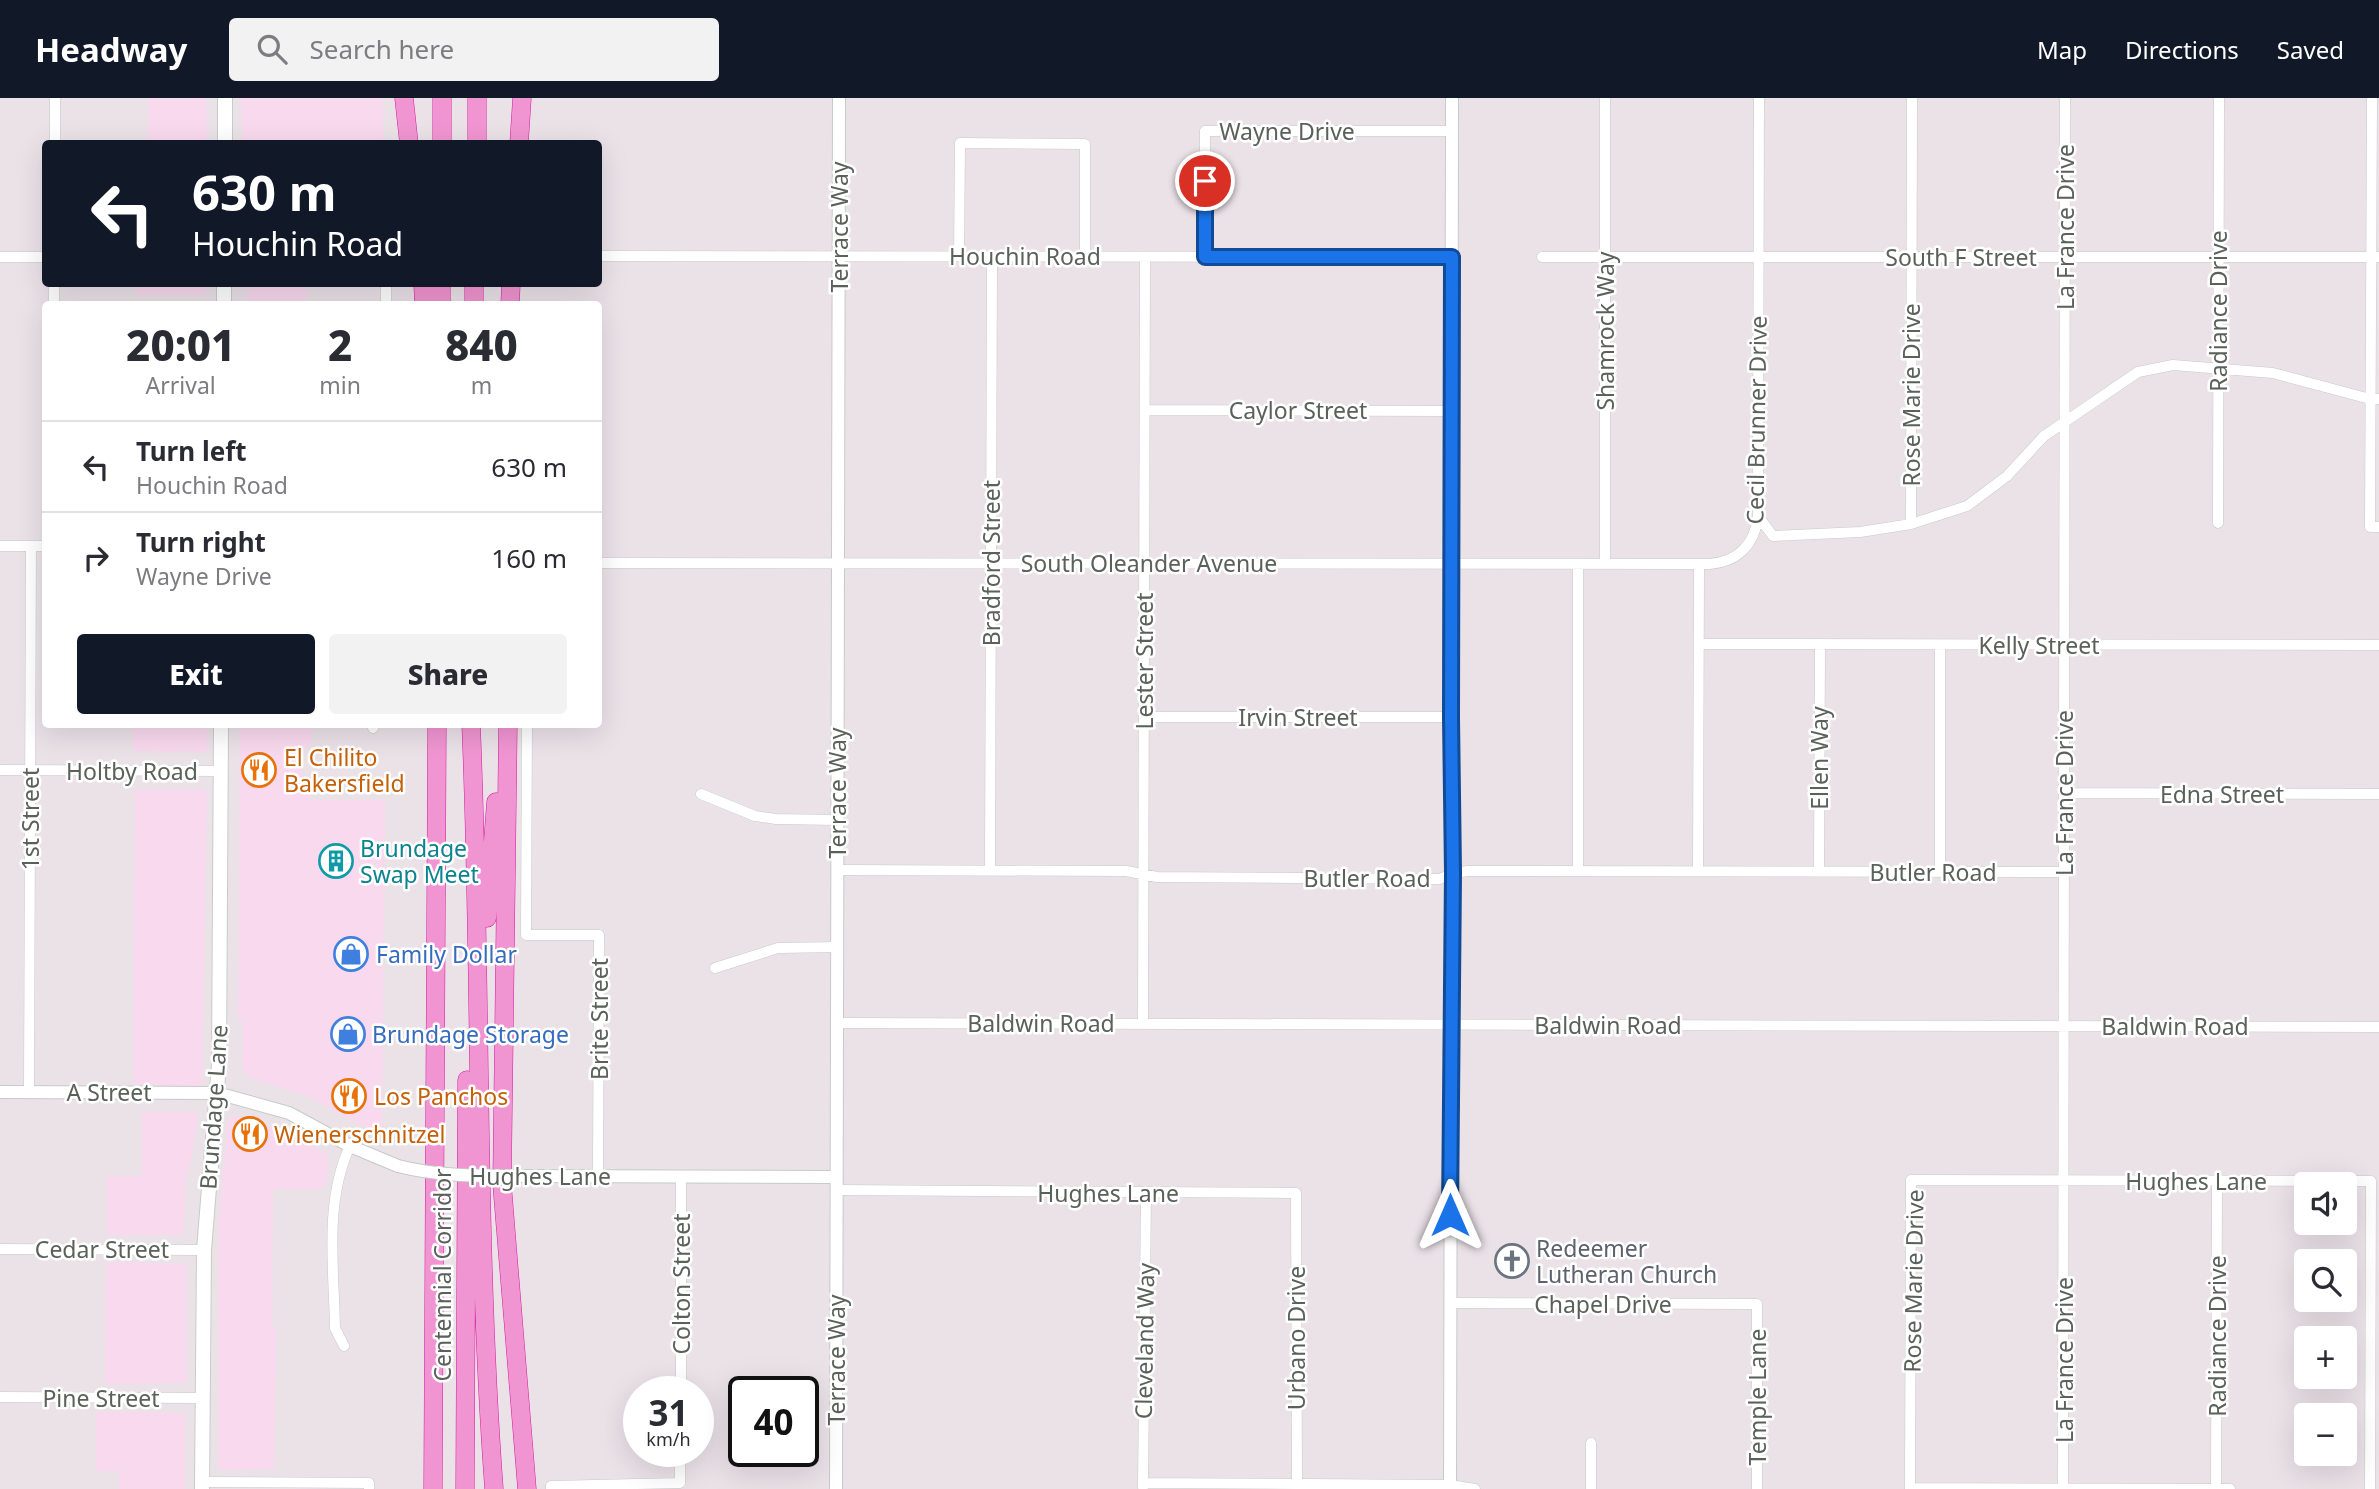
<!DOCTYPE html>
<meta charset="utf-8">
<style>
:root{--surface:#fff;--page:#f2f2f3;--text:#2b2b33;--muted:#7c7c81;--line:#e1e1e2;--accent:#111827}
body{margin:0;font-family:"Noto Sans",sans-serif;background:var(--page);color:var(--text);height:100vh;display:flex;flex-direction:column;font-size:26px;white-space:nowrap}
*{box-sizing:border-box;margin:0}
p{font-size:23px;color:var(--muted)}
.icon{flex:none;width:38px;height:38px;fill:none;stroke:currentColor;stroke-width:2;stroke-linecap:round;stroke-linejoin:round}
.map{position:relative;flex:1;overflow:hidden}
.panel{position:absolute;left:42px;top:203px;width:560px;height:427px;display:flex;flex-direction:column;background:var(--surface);border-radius:7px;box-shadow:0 7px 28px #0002}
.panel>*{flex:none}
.banner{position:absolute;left:42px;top:42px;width:560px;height:147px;border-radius:7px;box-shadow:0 7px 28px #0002;background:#111827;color:#fff;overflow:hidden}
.tools{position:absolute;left:2294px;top:1074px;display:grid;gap:14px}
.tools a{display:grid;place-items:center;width:63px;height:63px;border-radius:7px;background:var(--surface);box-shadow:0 7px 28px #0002;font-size:35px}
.speed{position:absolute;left:623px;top:1278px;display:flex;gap:14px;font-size:35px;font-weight:700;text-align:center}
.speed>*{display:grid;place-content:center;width:91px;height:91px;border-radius:50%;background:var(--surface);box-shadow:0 7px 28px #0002;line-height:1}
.speed small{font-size:18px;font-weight:400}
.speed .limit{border:4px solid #111;border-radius:10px;background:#fff;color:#111}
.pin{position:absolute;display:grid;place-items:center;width:60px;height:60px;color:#fff;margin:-30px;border:4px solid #fff;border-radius:50%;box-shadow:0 2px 7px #0007}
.me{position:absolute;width:77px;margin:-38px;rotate:0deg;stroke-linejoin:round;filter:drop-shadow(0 0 5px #0008)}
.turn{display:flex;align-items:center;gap:24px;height:147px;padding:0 35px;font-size:32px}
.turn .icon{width:91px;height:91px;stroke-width:2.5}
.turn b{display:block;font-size:49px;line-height:60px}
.eta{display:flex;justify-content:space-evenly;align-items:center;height:119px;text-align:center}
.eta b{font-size:42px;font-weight:800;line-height:49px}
.action{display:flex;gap:14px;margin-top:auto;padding:14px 35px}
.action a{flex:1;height:80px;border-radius:7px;background:var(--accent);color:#fff;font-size:28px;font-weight:800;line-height:80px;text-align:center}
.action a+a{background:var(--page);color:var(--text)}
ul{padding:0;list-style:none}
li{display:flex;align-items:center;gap:21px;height:91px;padding:0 35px;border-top:2px solid var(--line)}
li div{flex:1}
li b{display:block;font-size:26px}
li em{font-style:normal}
header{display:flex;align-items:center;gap:42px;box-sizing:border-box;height:98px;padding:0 35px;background:var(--accent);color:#fff}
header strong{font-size:33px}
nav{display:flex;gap:38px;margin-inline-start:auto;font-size:24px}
.search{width:490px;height:63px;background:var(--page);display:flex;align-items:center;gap:18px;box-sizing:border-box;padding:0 24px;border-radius:7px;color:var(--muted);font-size:26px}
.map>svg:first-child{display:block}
</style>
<header>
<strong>Headway</strong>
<div class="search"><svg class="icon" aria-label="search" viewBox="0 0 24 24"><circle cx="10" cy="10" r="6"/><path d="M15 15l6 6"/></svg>Search here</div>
<nav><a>Map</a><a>Directions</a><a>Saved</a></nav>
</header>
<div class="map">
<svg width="2379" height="1391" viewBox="0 0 2379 1391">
<rect width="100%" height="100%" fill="#ebe2e8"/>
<!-- commercial -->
<path fill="#f9d9ee" d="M148,0H206L207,45H148Z
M241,0H382L384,45H243Z
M137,186H206V197H137Z
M248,186H307V206H247Z
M133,627H207V654L133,653Z
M240,627H311V649H302V678L311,679V702H385L382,1038L311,1000L252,980L242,970L243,923L238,922Z
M135,692H207L202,989L133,986Z
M142,1014H194L198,1019L191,1062L186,1078L184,1131L180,1137H107V1078H142Z
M234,1017L298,1036L328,1058V1077L323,1091H273L272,1230L276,1231L274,1371L219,1372L218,1134L228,1022Z
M106,1164L186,1166V1285L105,1286Z
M96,1314L185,1315V1391H119V1373H96Z"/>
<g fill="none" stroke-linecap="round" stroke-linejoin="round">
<!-- minor casing -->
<g stroke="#c5cbc7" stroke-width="11">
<path id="minor" d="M2372,0L2370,429H2379
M55,46V0
M598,158L1452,159
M959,158L960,45L1085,46V159
M0,159H46
M1205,159V33H1452
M1542,159H2379
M54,206V186
M386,206V186
M1145,312L1452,313
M1758,418L1773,438L1860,434L1911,426L1967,408L2007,378L2044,338L2138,274L2173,267L2273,275L2370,301H2379
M2218,425L2219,0
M1911,426L1912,0
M0,448H46
M598,465L1709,466C1738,464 1755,446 1758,418L1759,0
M1605,466V0
M1699,546L2379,547
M1144,619H1451
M527,626L526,837H599L598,1078
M373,630L375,626
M0,672L221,673
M2064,695L2379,696
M701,696L755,718L776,721L837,722
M837,772L1126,773L1157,779L1440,781L1453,775L1468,773L2064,774
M990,772L992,158
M1578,773V466
M1698,773L1699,466
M1819,774L1820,546
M1940,774V547
M715,870L778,850L837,849
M837,925L2379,929
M1143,926L1145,159
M29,994L31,448
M836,1092L1296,1095L1297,1386
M0,1151L204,1152
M1450,1205L1757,1206V1391
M344,1248L335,1230C334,1171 324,1103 350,1048
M681,1293V1079
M0,1299L203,1300
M202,1384L369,1385V1391
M1143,1385L1450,1387L1475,1391
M1143,1389L1146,1095
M1910,1390L2230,1391
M551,1391V1388L680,1385V1353
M1591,1391V1345
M1910,1391L1911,1082L2371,1083L2370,1391
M2063,1391L2065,0
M2216,1391L2217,1084"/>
</g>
<!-- tertiary casing -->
<g stroke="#c5cbc7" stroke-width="14">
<path id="tertiary" d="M0,994L217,995L289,1015L350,1048L398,1068
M517,1078L836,1079
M836,1391L839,0
M1450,1391L1451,927L1453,775L1451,619L1452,0"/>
</g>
<!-- secondary casing -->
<g stroke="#c6cdc7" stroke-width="16">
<path id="secondary" d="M225,0V46
M224,206V186
M202,1391L204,1152L219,966L221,626"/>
</g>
<!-- motorway casing -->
<g stroke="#d31ba0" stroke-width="19">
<path id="motorway" d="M404,0L409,46
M442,46V0
M477,46V0
M519,46L522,0
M423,186L424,206
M441,206V186
M474,206V186
M510,206L511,186
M471,626C482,881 475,1136 494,1391
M508,626L502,1086L527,1391
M487,820L496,704
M433,1391L437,626
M465,1391L467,982"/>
</g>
<!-- minor -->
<use href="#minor" stroke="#fff" stroke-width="10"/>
<!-- tertiary -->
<use href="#tertiary" stroke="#fff" stroke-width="12"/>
<!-- secondary -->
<use href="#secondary" stroke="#fff" stroke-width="14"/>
<!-- motorway -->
<use href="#motorway" stroke="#f095d1" stroke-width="18"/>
<!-- tertiary-bridge casing -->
<g stroke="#c5cbc7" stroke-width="14" stroke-linecap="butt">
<path id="tertiary-bridge" d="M398,1068C437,1078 476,1078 517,1078"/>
</g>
<!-- tertiary-bridge -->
<use href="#tertiary-bridge" stroke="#fff" stroke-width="12"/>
</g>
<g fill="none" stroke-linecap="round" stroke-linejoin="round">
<!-- route casing -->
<g stroke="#114b97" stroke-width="18">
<path id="route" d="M1205,83V159H1452L1451,619L1453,775L1450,1117"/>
</g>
<!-- route -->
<use href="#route" stroke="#1a73e8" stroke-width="12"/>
</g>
<!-- icons -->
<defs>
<g id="restaurant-ring" transform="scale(1.75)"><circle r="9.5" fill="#fff" stroke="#e8710a" stroke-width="1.5"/><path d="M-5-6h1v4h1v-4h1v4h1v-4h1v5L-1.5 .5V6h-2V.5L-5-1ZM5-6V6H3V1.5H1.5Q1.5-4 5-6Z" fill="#e8710a"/></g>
<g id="building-ring" transform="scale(1.75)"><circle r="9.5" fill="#fff" stroke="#0f9aa8" stroke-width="1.5"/><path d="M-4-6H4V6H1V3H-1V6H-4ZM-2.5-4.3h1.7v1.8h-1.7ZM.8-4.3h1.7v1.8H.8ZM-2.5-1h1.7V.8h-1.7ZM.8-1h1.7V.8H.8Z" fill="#0f9aa8"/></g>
<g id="shop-ring" transform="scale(1.75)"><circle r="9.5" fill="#fff" stroke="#3f7fe0" stroke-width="1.5"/><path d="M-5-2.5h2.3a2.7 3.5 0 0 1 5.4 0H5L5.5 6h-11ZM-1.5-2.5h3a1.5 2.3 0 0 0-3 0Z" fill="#3f7fe0"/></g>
<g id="church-ring" transform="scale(1.75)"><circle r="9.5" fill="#fff" stroke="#6b7280" stroke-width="1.5"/><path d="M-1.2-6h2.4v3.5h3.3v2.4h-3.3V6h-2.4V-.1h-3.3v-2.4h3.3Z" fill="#6b7280"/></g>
</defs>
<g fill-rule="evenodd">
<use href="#restaurant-ring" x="259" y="672"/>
<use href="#building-ring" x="336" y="763"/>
<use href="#shop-ring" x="351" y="856"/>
<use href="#shop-ring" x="348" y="936"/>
<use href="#restaurant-ring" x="349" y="998"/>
<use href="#restaurant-ring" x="250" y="1036"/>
<use href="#church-ring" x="1512" y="1163"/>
</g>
<g text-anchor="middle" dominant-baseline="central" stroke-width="5" stroke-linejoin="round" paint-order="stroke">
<!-- street labels -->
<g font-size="23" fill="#5a615b" stroke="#fff">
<text x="1287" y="33">Wayne Drive</text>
<text transform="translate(839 129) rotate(-90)">Terrace Way</text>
<text transform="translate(2065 129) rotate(-90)">La France Drive</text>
<text x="1025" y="158">Houchin Road</text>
<text x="1961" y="159">South F Street</text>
<text transform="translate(2218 213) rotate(-90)">Radiance Drive</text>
<text transform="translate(1605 233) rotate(-90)">Shamrock Way</text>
<text transform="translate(1911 297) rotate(-90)">Rose Marie Drive</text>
<text x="1298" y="312">Caylor Street</text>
<text transform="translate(1756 322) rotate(-89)">Cecil Brunner Drive</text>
<text transform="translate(991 465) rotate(-90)">Bradford Street</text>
<text x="1149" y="465">South Oleander Avenue</text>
<text x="2039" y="547">Kelly Street</text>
<text transform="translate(1144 563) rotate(-90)">Lester Street</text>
<text x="1298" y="619">Irvin Street</text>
<text transform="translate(1819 660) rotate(-90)">Ellen Way</text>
<text x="132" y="673">Holtby Road</text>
<text transform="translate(837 695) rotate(-90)">Terrace Way</text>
<text transform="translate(2064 695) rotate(-90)">La France Drive</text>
<text x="2222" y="696">Edna Street</text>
<text transform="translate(30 721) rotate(-90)">1st Street</text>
<text x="1933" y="774">Butler Road</text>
<text x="1367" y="780">Butler Road</text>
<text transform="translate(599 921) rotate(-90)">Brite Street</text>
<text x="1041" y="925">Baldwin Road</text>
<text x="1608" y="927">Baldwin Road</text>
<text x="2175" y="928">Baldwin Road</text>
<text x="109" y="994">A Street</text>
<text transform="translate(213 1009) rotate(-86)">Brundage Lane</text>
<text x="540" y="1078">Hughes Lane</text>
<text x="2196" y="1083">Hughes Lane</text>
<text x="1108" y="1095">Hughes Lane</text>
<text x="102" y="1151">Cedar Street</text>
<text transform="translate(442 1177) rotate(-90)">Centennial Corridor</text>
<text transform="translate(1913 1183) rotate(-89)">Rose Marie Drive</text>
<text transform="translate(681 1186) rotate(-90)">Colton Street</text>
<text x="1603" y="1206">Chapel Drive</text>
<text transform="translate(2217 1238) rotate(-90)">Radiance Drive</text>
<text transform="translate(1296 1240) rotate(-90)">Urbano Drive</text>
<text transform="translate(1144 1243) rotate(-89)">Cleveland Way</text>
<text transform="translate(836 1262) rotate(-90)">Terrace Way</text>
<text transform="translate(2064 1262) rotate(-90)">La France Drive</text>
<text transform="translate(1757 1299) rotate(-90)">Temple Lane</text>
<text x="101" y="1300">Pine Street</text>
</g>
<!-- food labels -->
<g font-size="23" fill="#c56008" stroke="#fff" text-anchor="start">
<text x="284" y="659">El Chilito<tspan x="284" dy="26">Bakersfield</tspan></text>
<text x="374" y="998">Los Panchos</text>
<text x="274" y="1036">Wienerschnitzel</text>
</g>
<!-- culture labels -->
<g font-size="23" fill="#0d838f" stroke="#fff" text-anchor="start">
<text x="360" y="750">Brundage<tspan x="360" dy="26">Swap Meet</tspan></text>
</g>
<!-- shop labels -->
<g font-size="23" fill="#366cbe" stroke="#fff" text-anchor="start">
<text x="376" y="856">Family Dollar</text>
<text x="372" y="936">Brundage Storage</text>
</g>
<!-- worship labels -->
<g font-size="23" fill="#5b616d" stroke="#fff" text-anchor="start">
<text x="1536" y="1150">Redeemer<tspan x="1536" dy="26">Lutheran Church</tspan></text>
</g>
</g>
</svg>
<div class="tools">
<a><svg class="icon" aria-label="sound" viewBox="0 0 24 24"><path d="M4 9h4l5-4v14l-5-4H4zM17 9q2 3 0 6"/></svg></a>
<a><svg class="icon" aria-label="search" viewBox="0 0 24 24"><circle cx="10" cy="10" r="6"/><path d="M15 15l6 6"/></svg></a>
<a>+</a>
<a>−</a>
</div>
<div class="speed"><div>31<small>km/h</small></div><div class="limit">40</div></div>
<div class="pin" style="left:1205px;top:83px;background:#d93025"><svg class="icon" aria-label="arrive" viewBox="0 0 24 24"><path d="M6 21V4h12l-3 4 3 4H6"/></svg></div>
<svg class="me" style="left:1450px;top:1117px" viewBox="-20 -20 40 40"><path d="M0-17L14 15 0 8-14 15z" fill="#1a73e8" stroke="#fff" stroke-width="4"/></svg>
<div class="banner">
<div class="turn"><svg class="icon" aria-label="left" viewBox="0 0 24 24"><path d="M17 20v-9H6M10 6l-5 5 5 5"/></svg><div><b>630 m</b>Houchin Road</div></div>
</div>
<section class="panel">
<div class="eta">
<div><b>20:01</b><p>Arrival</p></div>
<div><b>2</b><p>min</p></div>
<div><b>840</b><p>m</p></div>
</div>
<ul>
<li><svg class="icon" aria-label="left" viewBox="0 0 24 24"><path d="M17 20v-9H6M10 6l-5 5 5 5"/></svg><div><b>Turn left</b><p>Houchin Road</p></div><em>630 m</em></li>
<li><svg class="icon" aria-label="right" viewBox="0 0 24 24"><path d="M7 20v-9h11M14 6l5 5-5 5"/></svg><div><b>Turn right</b><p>Wayne Drive</p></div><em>160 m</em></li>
</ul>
<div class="action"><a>Exit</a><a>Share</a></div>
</section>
</div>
